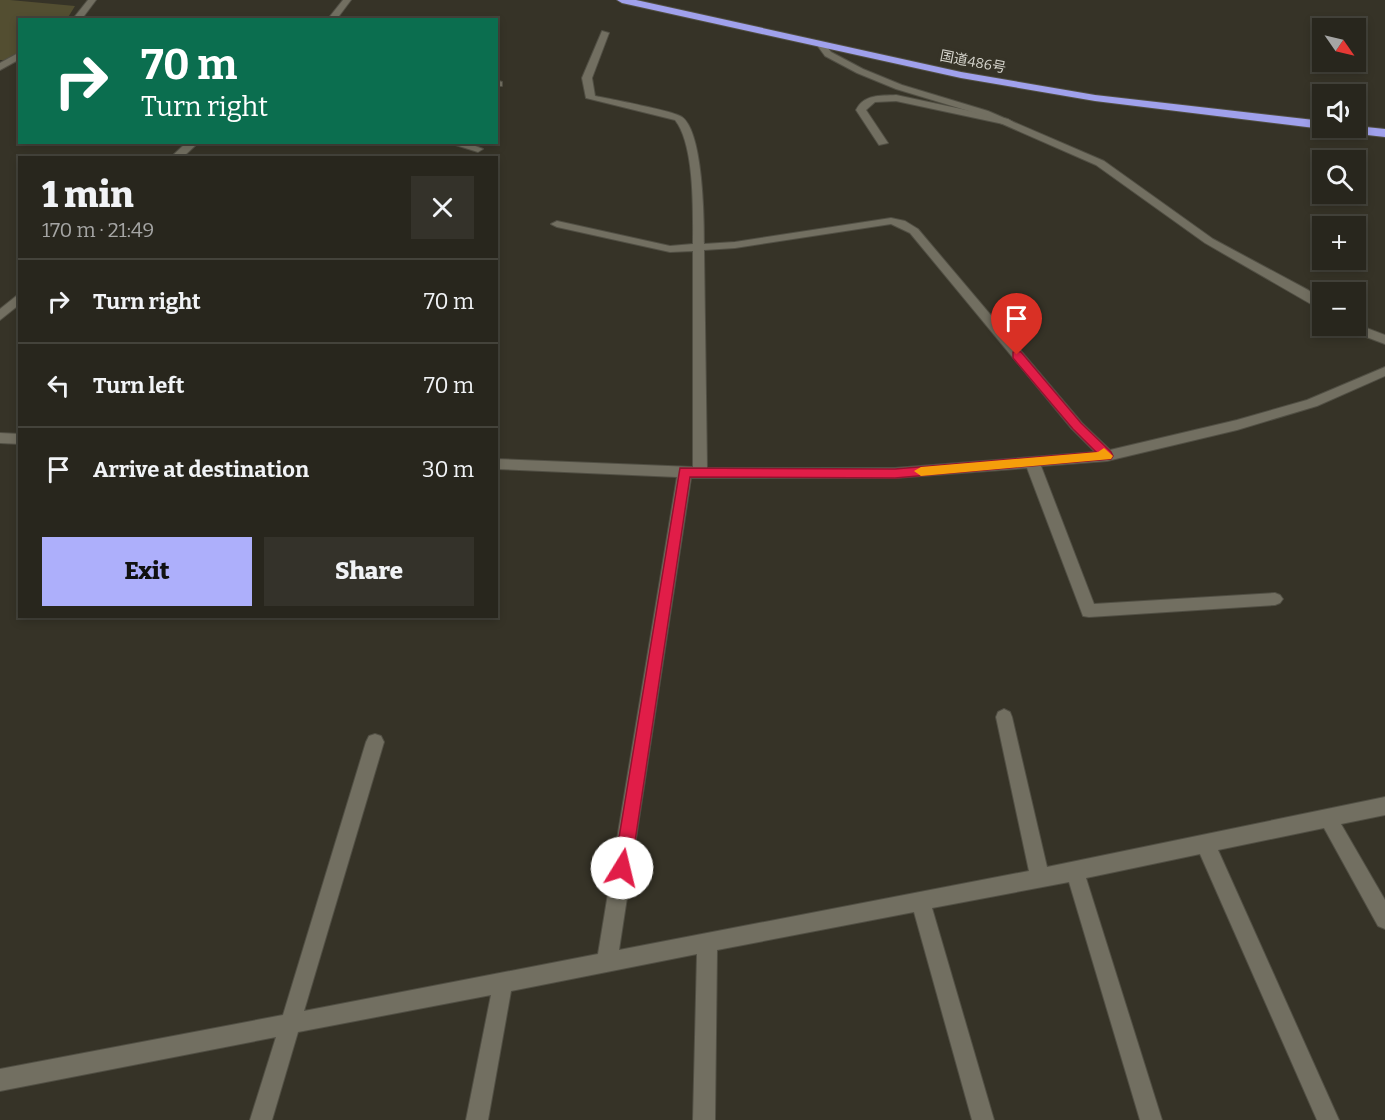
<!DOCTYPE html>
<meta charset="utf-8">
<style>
:root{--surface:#28261d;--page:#34322a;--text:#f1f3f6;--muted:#a5a5a4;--line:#44433b;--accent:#adaffb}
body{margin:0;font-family:Bitter,"Noto Sans JP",serif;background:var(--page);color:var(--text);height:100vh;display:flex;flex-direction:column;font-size:22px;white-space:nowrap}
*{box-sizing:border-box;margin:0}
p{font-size:20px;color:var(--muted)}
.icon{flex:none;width:33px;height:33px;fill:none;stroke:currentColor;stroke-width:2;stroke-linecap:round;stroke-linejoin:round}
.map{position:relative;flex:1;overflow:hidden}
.details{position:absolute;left:18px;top:156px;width:480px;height:462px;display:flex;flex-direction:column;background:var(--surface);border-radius:0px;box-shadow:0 3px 9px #0003,0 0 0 2px var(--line)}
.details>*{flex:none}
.guide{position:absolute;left:18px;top:18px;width:480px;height:126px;border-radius:0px;box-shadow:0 3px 9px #0003,0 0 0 2px var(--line);background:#0b6e4f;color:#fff;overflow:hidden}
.needle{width:39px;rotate:124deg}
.fabs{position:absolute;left:1312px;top:18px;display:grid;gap:12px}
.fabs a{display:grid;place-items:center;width:54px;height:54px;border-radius:0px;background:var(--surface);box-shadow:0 3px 9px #0003,0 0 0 2px var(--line);font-size:30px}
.pin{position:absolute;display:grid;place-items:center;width:51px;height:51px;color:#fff;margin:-62px -26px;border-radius:50% 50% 50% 0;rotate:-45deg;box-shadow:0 0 6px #0007}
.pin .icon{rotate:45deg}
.me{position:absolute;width:66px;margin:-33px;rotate:9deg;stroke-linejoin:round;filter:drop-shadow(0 0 4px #0008)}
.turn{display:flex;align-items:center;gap:21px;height:126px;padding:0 24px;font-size:27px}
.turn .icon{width:78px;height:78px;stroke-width:2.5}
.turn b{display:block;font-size:42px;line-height:51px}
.round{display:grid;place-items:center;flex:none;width:63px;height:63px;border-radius:0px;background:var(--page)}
.summary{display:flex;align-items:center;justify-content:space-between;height:102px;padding:0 24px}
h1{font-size:36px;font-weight:800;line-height:45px}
.button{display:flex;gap:12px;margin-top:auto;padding:12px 24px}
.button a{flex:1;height:69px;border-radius:0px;background:var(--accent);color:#111;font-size:24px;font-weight:800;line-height:69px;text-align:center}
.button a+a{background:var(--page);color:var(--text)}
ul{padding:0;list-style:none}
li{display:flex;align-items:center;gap:18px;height:84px;padding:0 24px;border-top:2px solid var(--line)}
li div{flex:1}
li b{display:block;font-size:22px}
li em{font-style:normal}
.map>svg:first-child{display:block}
</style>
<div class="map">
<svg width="1385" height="1120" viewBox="0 0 1385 1120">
<rect width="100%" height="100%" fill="#363327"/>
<!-- green -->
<path fill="#534e31" d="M0,0H10L75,6L67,19L20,20L19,54L11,60H0Z"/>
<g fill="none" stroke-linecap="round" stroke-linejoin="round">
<!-- lane casing -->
<g stroke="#514f44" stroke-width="2">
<path id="lane" d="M896,95L1008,119L1013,122L1008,125L896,101L875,102L866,110L888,143L879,145L856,110C864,94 880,96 896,95Z"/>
</g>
<!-- street casing -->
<g stroke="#514f44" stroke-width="2">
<path id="street" d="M88,0H96L81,20H72Z
M343,0H351L336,20H327Z
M602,31L609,33L592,78L595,96C610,99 674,111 682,117C703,132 704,218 704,244L735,242L891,218L905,221L918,229L1082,423L1110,450L1237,420L1307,400L1385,367V376L1317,406L1237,430L1107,461L1041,466L1094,604L1275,593L1280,595L1283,599L1280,603L1275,605L1089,617L1083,616L1027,468L895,478H691L619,950L1029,871L996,717L998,712L1004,709L1010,712L1012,717L1047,867L1385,797V815L1341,824L1385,900V929L1378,926L1324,828L1218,850L1339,1120H1317L1200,854L1086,878L1162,1120H1140L1069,882L932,908L994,1120H972L914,912L717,950L715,1120H693L697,954L511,991L488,1120H466L491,995L298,1032L272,1120H250L276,1037L0,1091V1069L283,1015L366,742L369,736L375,734L381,736L384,742L304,1011L598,954L677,477L496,469V459L693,467V251L670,252L557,227L551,224L557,221L670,246L693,244C693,212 695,145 675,120L586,98L582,78ZM891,224L910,233L1072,429L1095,452L895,468H707L704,250L735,248Z
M818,43H824L831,52L863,69L902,85L988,111L1104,161L1213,239L1308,290L1323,301V311L1205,243L1096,165L982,115L896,89L857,73L825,56L817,45Z
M20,52V59L0,70V63Z
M496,80L502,82V86H496Z
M187,142H199L182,158H170Z
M446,142H465L483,149L478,152Z
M20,293V304L0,320V309Z
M1356,324L1385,335V344L1345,329L1343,326Z
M0,433L20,434V444L0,443Z"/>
</g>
<!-- highway casing -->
<g stroke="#514f44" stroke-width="2">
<path id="highway" d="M617,0H636L961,72L1095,95L1323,121V128H1327L1323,129L1095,101L961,78L622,3Z
M1356,126L1385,129V137L1341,132L1335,128Z"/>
</g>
<!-- lane -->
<use href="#lane" fill="#726f61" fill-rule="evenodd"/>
<!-- street -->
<use href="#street" fill="#726f61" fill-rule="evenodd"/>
<!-- highway -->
<use href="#highway" fill="#a0a1ec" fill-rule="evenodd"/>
</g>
<!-- route -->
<path fill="#e11d48" stroke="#92132f" stroke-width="1.5" d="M1017,351L1021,352L1081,423L1111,452L1113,456L1111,459L895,478L690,477L631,868L628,874L622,876L616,874L614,868L680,468L895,469L1096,452L1073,429L1013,358V352Z"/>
<!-- slow -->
<path fill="#f59e0b" d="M1104,448L1113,456L1111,459L921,476L914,471L921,467L1098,452Z"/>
<g text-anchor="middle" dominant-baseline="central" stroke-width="6" stroke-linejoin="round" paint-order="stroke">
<!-- far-street labels -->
<g font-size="14" fill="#d6d5cd" stroke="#363327">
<text transform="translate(973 62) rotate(11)">国道486号</text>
</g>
</g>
</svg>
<div class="fabs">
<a><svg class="needle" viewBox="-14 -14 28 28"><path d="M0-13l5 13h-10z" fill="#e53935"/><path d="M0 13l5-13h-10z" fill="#a5a5a4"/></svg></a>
<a><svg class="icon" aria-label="sound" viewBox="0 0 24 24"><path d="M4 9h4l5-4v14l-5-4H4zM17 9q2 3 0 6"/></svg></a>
<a><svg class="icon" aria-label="search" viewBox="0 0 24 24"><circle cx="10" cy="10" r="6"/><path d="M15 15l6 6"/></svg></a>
<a>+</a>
<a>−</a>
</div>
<div class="pin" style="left:1017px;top:355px;background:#d93025"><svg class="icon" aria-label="arrive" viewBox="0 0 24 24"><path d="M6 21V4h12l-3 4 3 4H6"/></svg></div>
<svg class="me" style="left:622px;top:868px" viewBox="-20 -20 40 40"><circle r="19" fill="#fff"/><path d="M0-13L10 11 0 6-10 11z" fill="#e11d48"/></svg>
<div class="guide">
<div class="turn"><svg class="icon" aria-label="right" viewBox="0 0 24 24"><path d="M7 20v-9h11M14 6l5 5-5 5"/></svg><div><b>70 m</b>Turn right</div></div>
</div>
<section class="details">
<div class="summary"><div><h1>1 min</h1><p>170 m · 21:49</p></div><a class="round"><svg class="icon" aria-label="close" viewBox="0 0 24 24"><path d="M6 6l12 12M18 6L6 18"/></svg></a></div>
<ul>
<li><svg class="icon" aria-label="right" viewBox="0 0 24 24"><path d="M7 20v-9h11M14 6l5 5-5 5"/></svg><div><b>Turn right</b></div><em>70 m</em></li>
<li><svg class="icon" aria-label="left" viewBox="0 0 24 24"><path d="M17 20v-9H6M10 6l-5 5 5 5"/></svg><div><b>Turn left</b></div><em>70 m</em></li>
<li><svg class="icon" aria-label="arrive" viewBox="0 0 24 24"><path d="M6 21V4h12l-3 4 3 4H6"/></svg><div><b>Arrive at destination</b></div><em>30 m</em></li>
</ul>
<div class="button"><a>Exit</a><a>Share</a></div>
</section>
</div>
